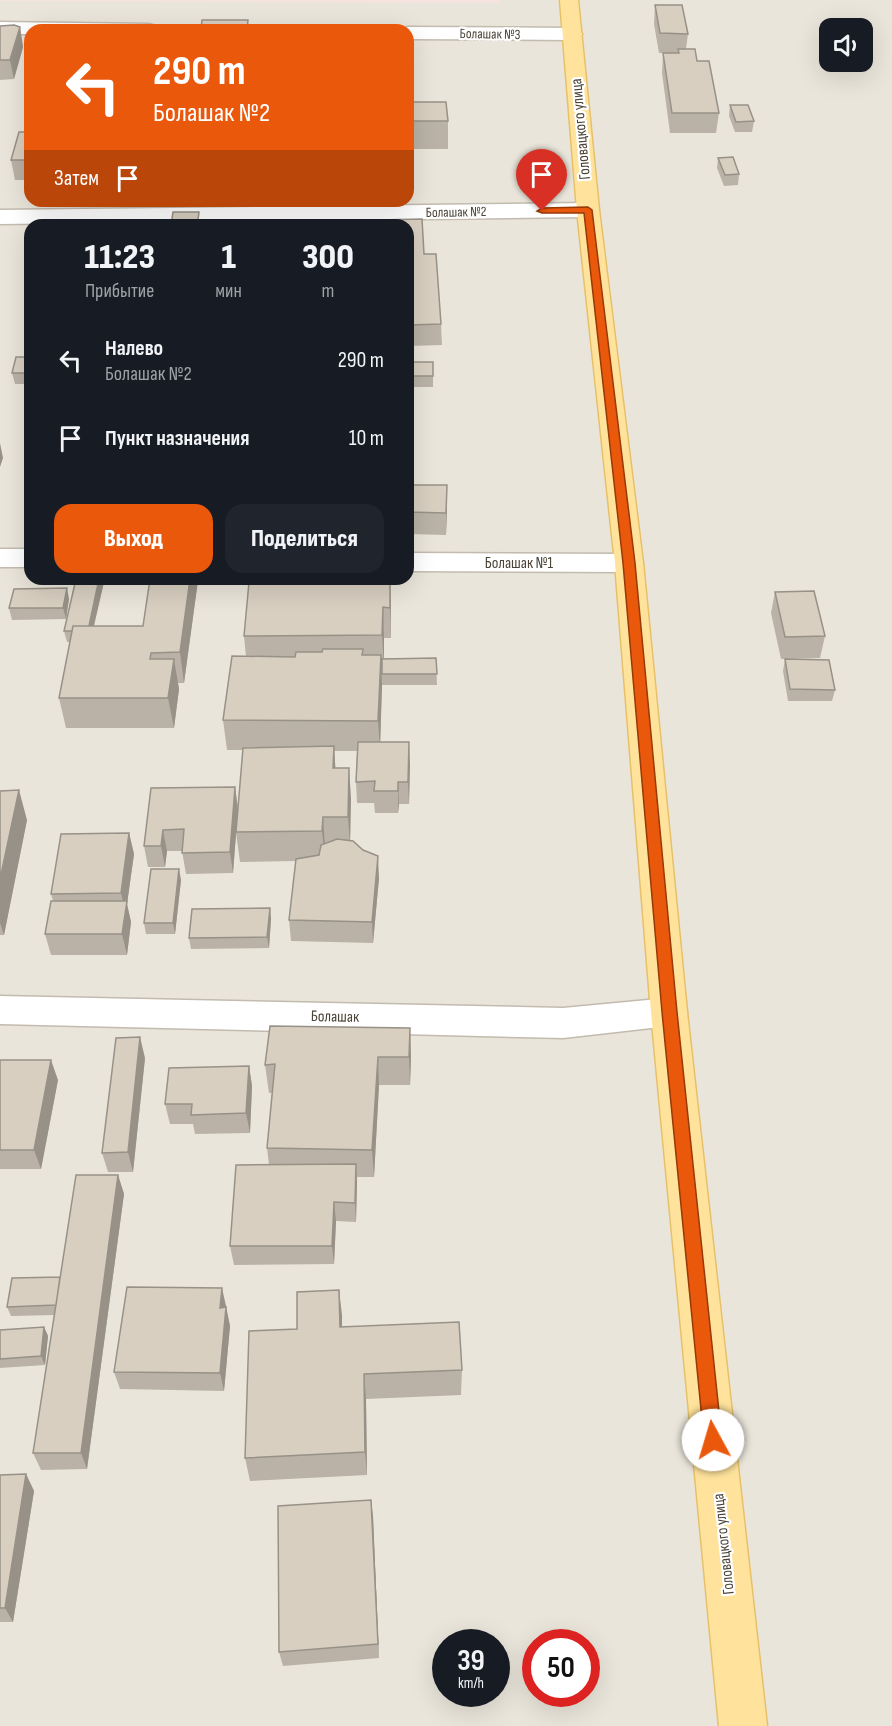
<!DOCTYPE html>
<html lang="ru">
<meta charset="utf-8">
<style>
:root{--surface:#171b24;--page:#20242c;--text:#f1f3f6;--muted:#9ea1a6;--accent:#ea580c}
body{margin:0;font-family:"Sofia Sans Condensed",sans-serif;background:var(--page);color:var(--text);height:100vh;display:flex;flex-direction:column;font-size:22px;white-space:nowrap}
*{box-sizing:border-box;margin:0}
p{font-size:20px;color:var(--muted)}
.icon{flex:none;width:33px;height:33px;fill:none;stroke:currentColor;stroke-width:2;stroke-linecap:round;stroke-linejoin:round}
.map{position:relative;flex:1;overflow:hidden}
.sheet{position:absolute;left:24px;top:219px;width:390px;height:366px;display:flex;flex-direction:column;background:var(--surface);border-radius:18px;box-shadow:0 6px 24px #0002}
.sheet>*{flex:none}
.hud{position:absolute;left:24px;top:24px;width:390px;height:183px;border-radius:18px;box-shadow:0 6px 24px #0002;background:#ea580c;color:#fff;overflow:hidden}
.fabs{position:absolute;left:819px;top:18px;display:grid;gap:12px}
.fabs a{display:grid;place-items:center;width:54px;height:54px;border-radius:12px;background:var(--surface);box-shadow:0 6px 24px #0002;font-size:30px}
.speed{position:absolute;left:432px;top:1629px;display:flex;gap:12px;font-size:30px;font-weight:700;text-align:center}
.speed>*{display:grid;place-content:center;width:78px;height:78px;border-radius:50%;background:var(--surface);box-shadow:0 6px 24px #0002;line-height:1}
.speed small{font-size:15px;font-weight:400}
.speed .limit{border:9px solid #d22;background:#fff;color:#111}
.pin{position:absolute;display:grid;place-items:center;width:51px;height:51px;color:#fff;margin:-62px -26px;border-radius:50% 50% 50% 0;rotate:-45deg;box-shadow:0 0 6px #0007}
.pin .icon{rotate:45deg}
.me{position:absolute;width:66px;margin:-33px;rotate:354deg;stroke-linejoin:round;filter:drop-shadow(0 0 4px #0008)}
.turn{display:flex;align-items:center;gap:21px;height:126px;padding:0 30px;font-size:27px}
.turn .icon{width:78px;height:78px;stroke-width:2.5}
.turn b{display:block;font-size:42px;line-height:51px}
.then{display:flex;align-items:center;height:57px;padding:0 30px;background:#0003;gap:12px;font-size:22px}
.eta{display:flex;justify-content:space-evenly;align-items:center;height:102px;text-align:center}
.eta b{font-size:36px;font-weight:800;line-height:42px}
.cta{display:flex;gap:12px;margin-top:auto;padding:12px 30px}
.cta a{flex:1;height:69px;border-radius:18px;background:var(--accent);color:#fff;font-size:24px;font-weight:800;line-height:69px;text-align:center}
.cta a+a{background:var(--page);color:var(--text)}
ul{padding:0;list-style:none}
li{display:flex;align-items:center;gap:18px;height:78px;padding:0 30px}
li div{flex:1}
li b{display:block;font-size:22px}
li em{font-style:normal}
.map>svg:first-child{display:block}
</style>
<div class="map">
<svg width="892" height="1726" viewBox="0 0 892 1726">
<rect width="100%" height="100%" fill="#f6f3ec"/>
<!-- residential -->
<path fill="#eae5da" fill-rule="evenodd" d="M0,0H892V1726H0ZM830,28H862V62H830ZM30,30H408V201H30ZM30,225H408V579H30ZM446,1642H496V1694H446ZM536,1642H586V1694H536Z"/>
<!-- medical -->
<path fill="#f6e3e0" d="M499,0L500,3L0,1V0Z"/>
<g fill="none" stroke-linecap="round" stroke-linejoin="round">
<!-- minor casing -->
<g stroke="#c2bbae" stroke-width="3">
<path id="minor" d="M0,22L149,24L156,26L159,30H30V34H0Z
M408,27L572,28L579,30L582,34L579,38L572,40L408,39V30H401Z
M588,203L596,205L599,210L596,215L588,217L0,224V210Z
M0,549H30V567H0Z
M408,553L629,554L639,557L643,563L639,569L629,572L408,571Z
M0,996L563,1008L669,998L682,1002L687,1012L682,1022L669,1026L563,1038L0,1024Z"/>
</g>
<!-- major casing -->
<g stroke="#e6c16a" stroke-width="3">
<path id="major" d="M560,0H578L599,210L643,563L687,1012L767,1726H719L651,1012L615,563L577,210Z"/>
</g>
<!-- minor -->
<use href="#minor" fill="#fff" fill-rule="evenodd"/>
<!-- major -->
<use href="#major" fill="#ffe39c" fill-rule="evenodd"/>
</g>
<!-- wall -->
<path fill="#bab2a6" d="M655,5L688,34L686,49L697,61L719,113L716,133H670L662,73L663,53H677H659L654,24Z
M0,26L20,27L23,47L14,79L0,80Z
M30,40V67L27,50Z
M408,102L448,121V149H408Z
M730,105L754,121L752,132H735L729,116Z
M30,108V125H29L27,114Z
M30,132V187H29L27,180H15L11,160Z
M718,158L739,174L738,185L724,186L717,168Z
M408,225L424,254L441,324L442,345L408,346Z
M30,357V384H15L12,373Z
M408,359L409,362H433V387H412V384H408Z
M408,485L447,507L446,535L408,534Z
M150,579H198L184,683H178L179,689L174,728H66L59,698L70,642H67L64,631L104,582L94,626H143Z
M390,581L391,638H384V659L436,658L437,685H382V666V685L380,742L410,764L409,804H399L398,813H375L374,803H357L356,782L357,751H334L335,768L351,798L350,841L379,878L373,943L291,941L289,920L296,861L240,862L236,833L233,873L186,874L182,851H167L165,867H148L144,846L151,788L235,787L238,809L243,750H227L223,720L246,657L244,636Z
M775,592L825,636L820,658L781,659L771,613Z
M69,599L66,619L12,620L9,608Z
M785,659L835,690L832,701H788L783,671Z
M0,791L27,820L4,935H0Z
M129,833L134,854L127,904L131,922L127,955H51L45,934L53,901L51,894Z
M181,880L175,934H146L144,923Z
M270,908L271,919L269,948L191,949L189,938Z
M410,1028L411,1057L410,1085H379L374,1177H357L356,1222L336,1221L334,1264L234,1265L230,1246L269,1165L267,1148L272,1093H269L265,1065Z
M145,1058L133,1172H108L102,1153Z
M0,1060L58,1080L41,1169H0Z
M249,1066L252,1086L250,1133L195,1134L193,1124H170L165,1104Z
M118,1175L124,1194L87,1469L41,1470L33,1453L55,1315L11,1316L7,1307L60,1277Z
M339,1290L342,1327L462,1370L461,1395L366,1399L367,1475L250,1481L245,1458L297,1329Z
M226,1306L230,1326L224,1391L120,1389L114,1372Z
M44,1327L48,1336L45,1365L0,1368V1330Z
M26,1474L34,1491L13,1622H0V1475Z
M373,1516L379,1658L283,1666L279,1652Z"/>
<!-- shaded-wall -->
<path fill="#979187" d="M20,27L23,47L14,79L10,60Z
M0,443L3,458L0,467Z
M447,485V507L446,535V513Z
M99,579H103L104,582L90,642L88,631Z
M190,579H198V581L184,683L180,652Z
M390,581L391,612V638L390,608Z
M67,588L69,599L66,619L63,608Z
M383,607L384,638V666L382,635Z
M381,655L382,685L380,751L378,721Z
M174,659L179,689L174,728L168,698Z
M409,742L410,764L409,804L408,782Z
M334,746L336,776L333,768Z
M349,768L351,798L350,846L348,817Z
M398,782L399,804L398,813Z
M235,787L238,809L233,873L230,852Z
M19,790L27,820L4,935L0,923V879Z
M323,817L325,847V861L322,831Z
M163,830L167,851L165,867L161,846Z
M129,833L134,854L127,904L131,922L127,955L122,934L125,910L121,893Z
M378,856L379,878L373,943L372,922Z
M179,869L181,880L175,934L173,923Z
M270,908L271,919L269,948L267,937Z
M410,1028L411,1057L410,1085L409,1057Z
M140,1037L145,1058L133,1172L128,1152Z
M378,1057L379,1085L374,1177L372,1150Z
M51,1060L58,1080L41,1169L34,1150Z
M249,1066L252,1086L250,1133L246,1113Z
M356,1164L357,1184L356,1222L355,1203Z
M118,1175L124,1194L87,1469L81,1453Z
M334,1202L336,1221L334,1264L332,1246Z
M222,1288L226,1306L224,1326L220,1308Z
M339,1290L342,1315V1352L340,1327Z
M226,1307L230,1326L224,1391L220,1373Z
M44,1327L48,1336L45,1365L41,1356Z
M364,1374L366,1399L367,1475L365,1452Z
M26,1474L34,1491L13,1622L5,1608Z
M371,1500L373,1516L379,1658L378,1644Z"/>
<!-- building -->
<path fill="#d8cfc1" stroke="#979187" stroke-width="1.5" d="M655,5H682L688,34L660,33Z
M202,20H248L247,30H201Z
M14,25L20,27L10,60H0V26Z
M136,25L134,30H52L54,26Z
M345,28H380V30H345Z
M30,40V50H27Z
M678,49H695L697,61H709L719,113H672L663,53H679Z
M408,102H446L448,121H408Z
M730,105H748L754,121L736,122Z
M28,108H30V114H27Z
M19,132H30V167H25L27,160H11Z
M733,157L739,174L725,175L718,158Z
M173,212H199L198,220H242V225H171Z
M422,219L424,254H436L441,324L408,325V225H333V221Z
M300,222V225H251V223Z
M165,223V225H141V224Z
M16,357H30V373H12Z
M408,359H409V362H433V376H412V373H408Z
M408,485H447L446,513L408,512Z
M76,579H99L89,626H73L72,631H64Z
M150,579H190L180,652L151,653L150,659H174L168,698H59L73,626H143Z
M390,581V608L383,607L382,635L244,636L249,582Z
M67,588L63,608H9L14,589Z
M814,591L825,636L785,637L775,592Z
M323,649H363L362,655H381L378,721L223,720L232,656L295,657L296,652H322Z
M436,658L437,674H382V659Z
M785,659L829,660L835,690L790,689Z
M358,742H409L408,782H398V791H374L375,781L356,782Z
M334,746L333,768H349L348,817H323L322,831L236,832L243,748Z
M235,787L230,852L182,853L184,829L163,830L161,846H144L151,788Z
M19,790L0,879V791Z
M129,833L121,893L51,894L61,834Z
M337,839L353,841L363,850L378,856L372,922L289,920L296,859L319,855L321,845Z
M151,869H179L173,923H144Z
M51,901H127L122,934H45Z
M270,908L267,937L189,938L192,909Z
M270,1026L410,1028L409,1057H378L372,1150L267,1148L275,1064L265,1065Z
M140,1037L128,1152L102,1153L116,1038Z
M0,1060H51L34,1150H0Z
M249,1066L246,1113L191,1115L192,1104H165L169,1068Z
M356,1164L355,1203L334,1202L332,1246H230L236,1165Z
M76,1175H118L81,1453H33Z
M60,1277L56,1305L7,1307L12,1278Z
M127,1287L222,1288L220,1308L226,1307L220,1373L114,1372Z
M339,1290L340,1327L459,1322L462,1370L364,1374L365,1452L245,1458L249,1331L297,1329V1292Z
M44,1327L41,1356L0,1359V1330Z
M26,1474L5,1608H0V1475Z
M371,1500L378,1644L279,1652L278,1506Z"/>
<!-- route -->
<path fill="#ea580c" stroke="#983908" stroke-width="1.5" d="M588,207L592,210L635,563L677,1012L722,1440L719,1446L713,1449L707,1446L704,1440L662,1012L623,563L584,213H542L537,211L542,208Z"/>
<g text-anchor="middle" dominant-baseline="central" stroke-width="4.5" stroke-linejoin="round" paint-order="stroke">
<!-- far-street labels -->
<g font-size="14" fill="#4b4439" stroke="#fff">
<text transform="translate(490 34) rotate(1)">Болашак №3</text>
<text transform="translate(456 212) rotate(-1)">Болашак №2</text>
</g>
<!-- street labels -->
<g font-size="16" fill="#4b4439" stroke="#fff">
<text transform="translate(581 129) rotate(-95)">Головацкого улица</text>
<text x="519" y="563">Болашак №1</text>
<text transform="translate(335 1017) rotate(1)">Болашак</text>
<text transform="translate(724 1544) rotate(-96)">Головацкого улица</text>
</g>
</g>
</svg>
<div class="fabs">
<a><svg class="icon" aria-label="sound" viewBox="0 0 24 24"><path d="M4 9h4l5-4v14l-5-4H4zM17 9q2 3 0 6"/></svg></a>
</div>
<div class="speed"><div>39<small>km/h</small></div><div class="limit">50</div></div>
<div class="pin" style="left:542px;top:211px;background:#d93025"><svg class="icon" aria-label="arrive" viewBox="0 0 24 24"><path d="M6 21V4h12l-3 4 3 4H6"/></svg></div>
<svg class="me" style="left:713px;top:1440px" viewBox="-20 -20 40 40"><circle r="19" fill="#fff"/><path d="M0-13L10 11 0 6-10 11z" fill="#ea580c"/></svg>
<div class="hud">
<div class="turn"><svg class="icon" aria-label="left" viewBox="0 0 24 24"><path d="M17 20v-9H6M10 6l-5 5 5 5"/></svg><div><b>290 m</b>Болашак №2</div></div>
<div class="then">Затем<svg class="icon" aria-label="arrive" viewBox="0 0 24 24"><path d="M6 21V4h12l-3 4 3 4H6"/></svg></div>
</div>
<section class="sheet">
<div class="eta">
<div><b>11:23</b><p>Прибытие</p></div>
<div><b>1</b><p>мин</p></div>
<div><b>300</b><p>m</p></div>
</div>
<ul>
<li><svg class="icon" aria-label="left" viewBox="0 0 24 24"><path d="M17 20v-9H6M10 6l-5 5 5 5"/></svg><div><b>Налево</b><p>Болашак №2</p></div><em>290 m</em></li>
<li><svg class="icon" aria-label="arrive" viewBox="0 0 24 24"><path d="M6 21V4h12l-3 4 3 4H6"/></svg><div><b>Пункт назначения</b></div><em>10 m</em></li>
</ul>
<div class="cta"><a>Выход</a><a>Поделиться</a></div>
</section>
</div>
